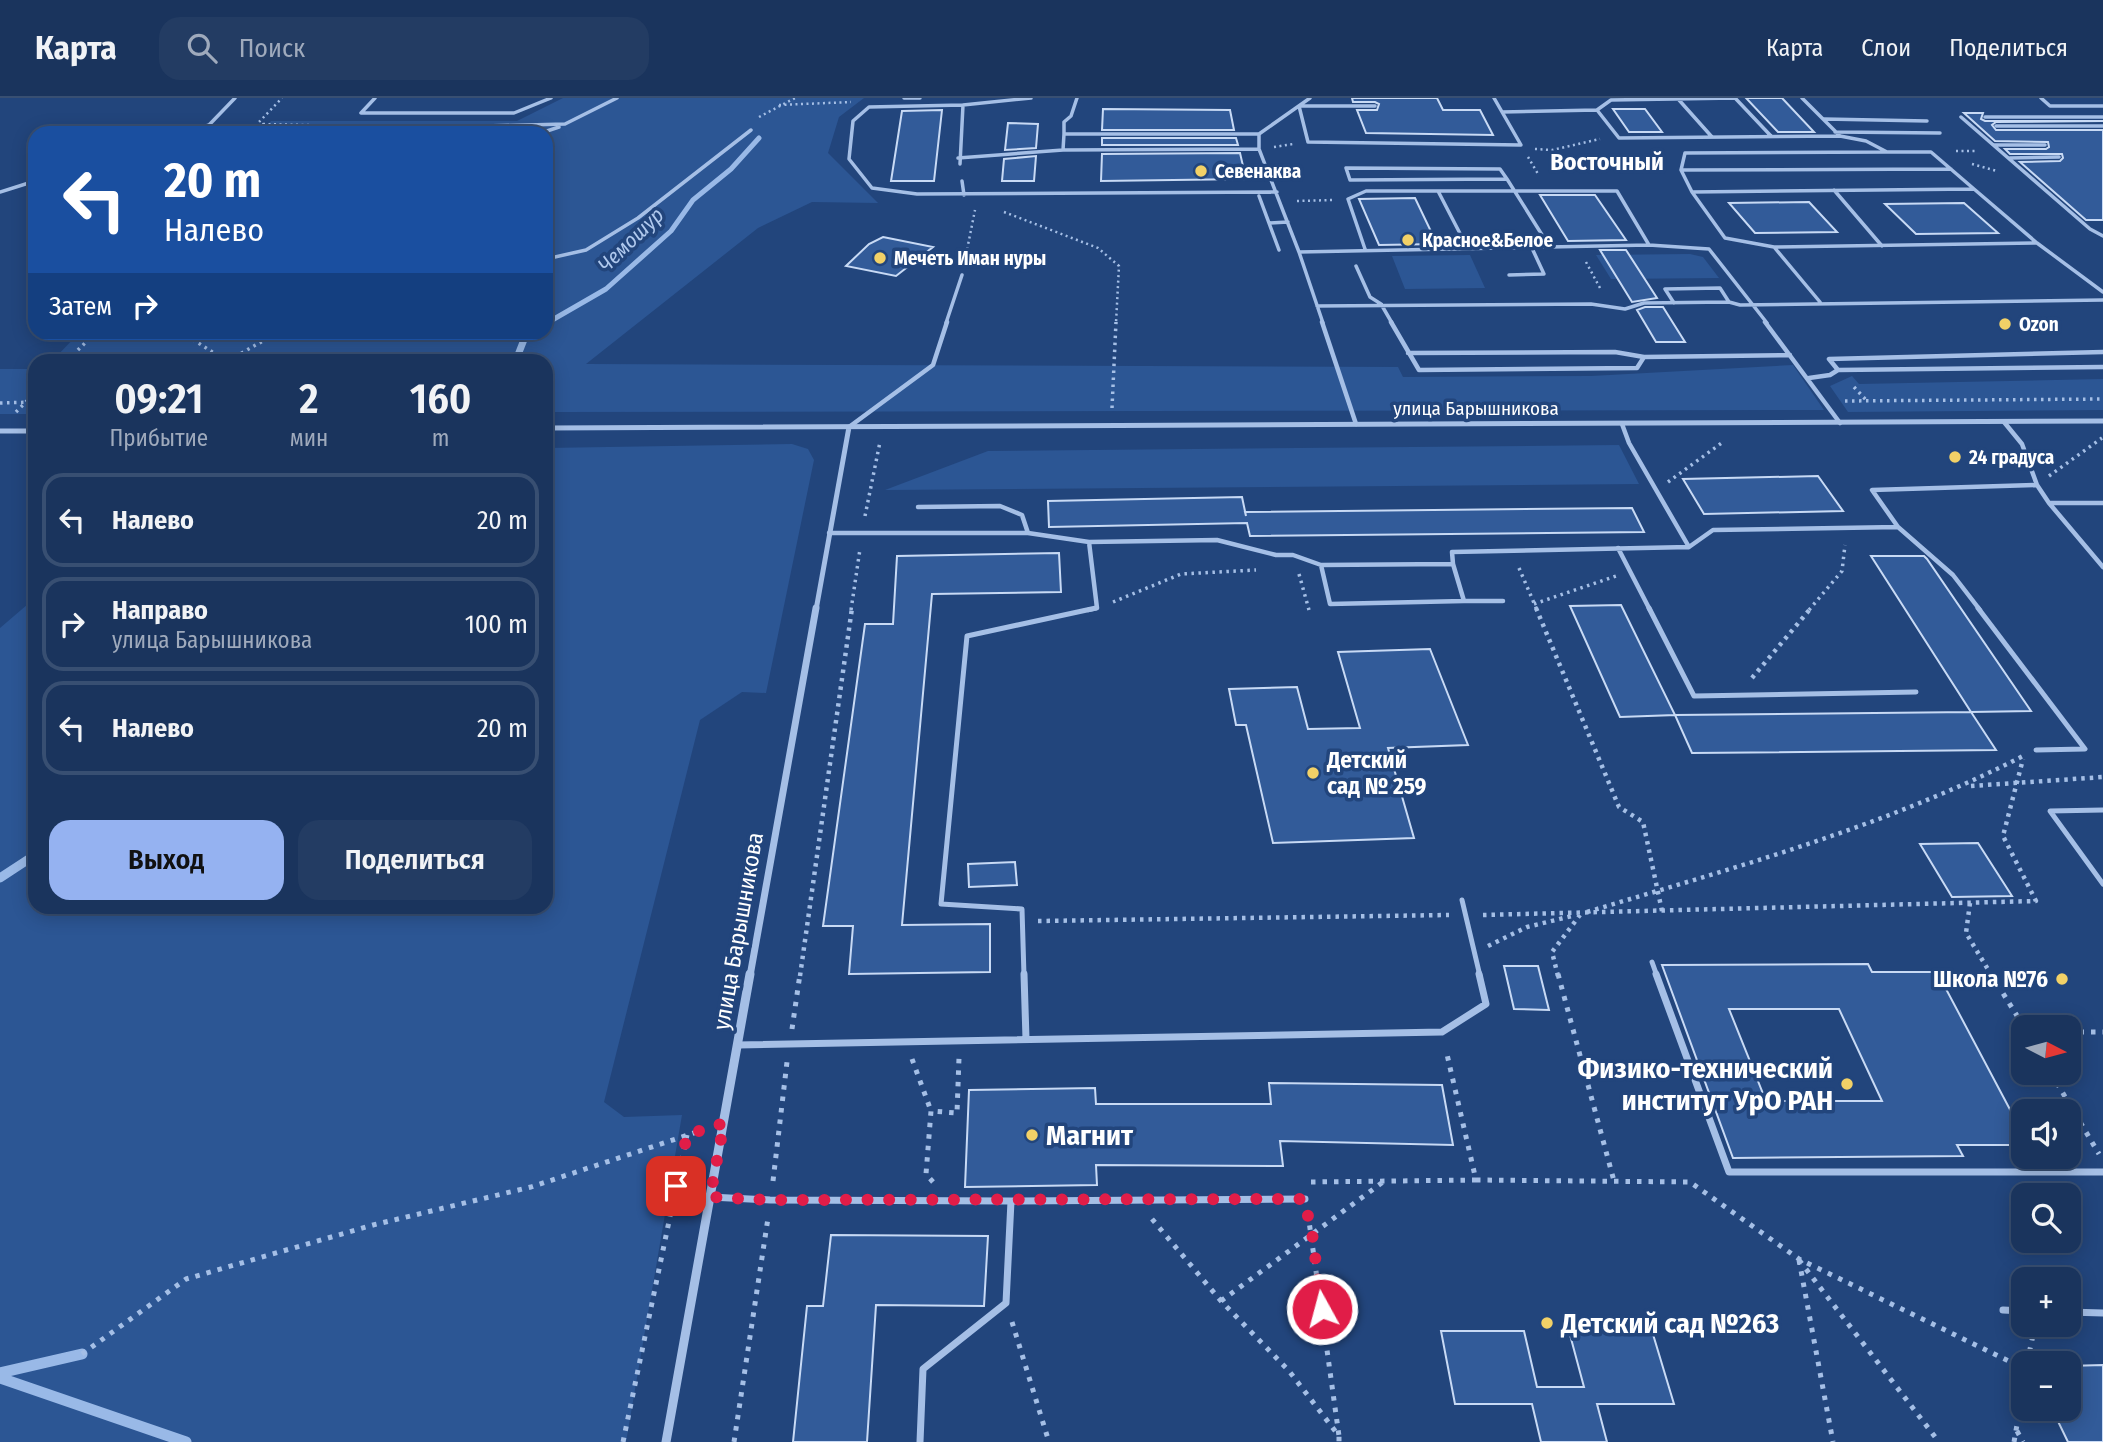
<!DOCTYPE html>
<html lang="ru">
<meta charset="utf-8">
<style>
:root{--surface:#1a345d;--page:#233c63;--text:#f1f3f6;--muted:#9faabc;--line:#384f72;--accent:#95b2f1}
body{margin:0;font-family:"Fira Sans Condensed",sans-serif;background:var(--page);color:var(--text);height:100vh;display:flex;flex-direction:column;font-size:26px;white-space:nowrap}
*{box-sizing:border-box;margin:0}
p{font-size:23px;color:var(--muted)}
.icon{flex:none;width:38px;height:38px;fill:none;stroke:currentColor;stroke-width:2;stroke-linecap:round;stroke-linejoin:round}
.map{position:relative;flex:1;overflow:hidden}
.side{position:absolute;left:28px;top:256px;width:525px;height:560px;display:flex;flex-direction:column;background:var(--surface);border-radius:21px;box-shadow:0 4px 18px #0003,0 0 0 2px var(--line)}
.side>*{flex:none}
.top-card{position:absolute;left:28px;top:28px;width:525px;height:214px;border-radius:21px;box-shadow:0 4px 18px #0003,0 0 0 2px var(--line);background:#1a4fa0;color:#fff;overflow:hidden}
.needle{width:46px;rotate:96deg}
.tools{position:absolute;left:2011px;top:917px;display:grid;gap:14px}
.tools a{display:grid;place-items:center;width:70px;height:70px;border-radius:14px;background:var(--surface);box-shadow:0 4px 18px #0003,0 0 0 2px var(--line);font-size:35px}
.pin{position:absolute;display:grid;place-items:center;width:60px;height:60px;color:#fff;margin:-30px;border-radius:14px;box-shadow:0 4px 10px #0006}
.me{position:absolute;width:77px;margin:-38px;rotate:353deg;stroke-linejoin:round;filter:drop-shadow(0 0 5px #0008)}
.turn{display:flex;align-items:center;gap:24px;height:147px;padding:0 21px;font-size:32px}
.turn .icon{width:91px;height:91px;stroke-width:2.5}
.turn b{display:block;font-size:49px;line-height:60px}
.then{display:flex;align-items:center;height:66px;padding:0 21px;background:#0003;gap:14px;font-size:26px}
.eta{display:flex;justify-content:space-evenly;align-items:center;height:119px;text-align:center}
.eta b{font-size:42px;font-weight:600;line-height:49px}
.primary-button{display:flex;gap:14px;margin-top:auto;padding:14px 21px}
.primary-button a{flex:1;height:80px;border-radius:21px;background:var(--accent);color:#111;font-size:28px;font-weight:600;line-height:80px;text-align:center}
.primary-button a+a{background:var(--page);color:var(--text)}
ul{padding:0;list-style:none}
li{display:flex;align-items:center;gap:21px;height:94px;margin:0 14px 10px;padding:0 7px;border:4px solid var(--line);border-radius:21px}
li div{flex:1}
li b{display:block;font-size:26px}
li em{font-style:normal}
header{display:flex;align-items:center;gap:42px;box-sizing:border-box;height:98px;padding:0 35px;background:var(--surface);border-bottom:2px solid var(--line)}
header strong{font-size:33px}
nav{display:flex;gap:38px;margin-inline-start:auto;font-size:24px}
.search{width:490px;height:63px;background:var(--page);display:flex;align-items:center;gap:18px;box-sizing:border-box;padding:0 24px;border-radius:21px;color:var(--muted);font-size:26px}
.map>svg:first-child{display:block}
</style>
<header>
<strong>Карта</strong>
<div class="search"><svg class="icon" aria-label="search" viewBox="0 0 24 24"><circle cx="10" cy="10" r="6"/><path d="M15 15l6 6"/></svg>Поиск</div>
<nav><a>Карта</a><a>Слои</a><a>Поделиться</a></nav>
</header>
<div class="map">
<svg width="2103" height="1344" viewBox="0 0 2103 1344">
<rect width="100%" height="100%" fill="#22457c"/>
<!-- green -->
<path fill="#2c5694" d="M563,0H864L839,19L828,55L878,105L812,104L758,130L586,266L1398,269L1403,279L1591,278L1793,267L1824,312L546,314V262H53L79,235L546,234V35H260L271,23H517Z
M1690,156L1703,159L1719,180L1611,181L1596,157Z
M1470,157L1485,190L1405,191L1392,158Z
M0,271H35V316H0Z
M1852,278L1859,286L2103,281V312L1848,314L1830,288Z
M792,346L808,351L814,362L766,595L742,594L700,622L604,1004L624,1019L682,1017L626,1344H0V530L35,500V808H546V350Z
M1619,347L1639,386L885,392L988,353Z"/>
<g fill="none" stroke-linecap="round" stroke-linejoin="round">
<!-- stream-far3 -->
<path stroke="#99b9e7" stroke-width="5" d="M547,225L606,191L671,133L693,102L731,71L759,40"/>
<!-- stream-far2 -->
<path stroke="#99b9e7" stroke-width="7" d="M546,226L550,224
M516,262L525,239L532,234"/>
<!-- stream-far1 -->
<path stroke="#99b9e7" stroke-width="9" d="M0,780L35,757"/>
<!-- stream -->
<path stroke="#99b9e7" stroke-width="11" d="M0,1275L82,1256
M0,1280L186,1344"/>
</g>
<!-- building -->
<path fill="#325b99" stroke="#c8daf5" stroke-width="2" fill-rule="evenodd" d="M1352,0H1437L1443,12H1480L1493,37L1366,35L1357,12H1377L1379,6L1375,4H1353Z
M1746,0H1782L1814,34H1778Z
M1103,11L1230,12L1234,32H1102Z
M1613,11H1645L1662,34H1629Z
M942,12L934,83H891L902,13Z
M1964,15H1983L1981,21L1985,23H2103L1996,24L1992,27L1996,32H2103V122H2086L2020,64L2060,63L2063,60L2062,56H2010L2005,51H2046L2049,49L2048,44L1995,43Z
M1008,25L1038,26L1036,50L1005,52Z
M1102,40H1236L1238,47H1102Z
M1240,55L1246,81L1101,83L1102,56Z
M1036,58L1034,83H1002L1004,61Z
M1540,97H1595L1626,142L1568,143Z
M1415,100L1437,146L1379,147L1359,101Z
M1809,104L1837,134L1755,135L1729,105Z
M1964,105L1998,135L1916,136L1885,106Z
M883,139L933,149L896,178L846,168L869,146Z
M1600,152H1626L1657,200L1632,204Z
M1645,209H1663L1685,244H1656L1637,212Z
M1818,378L1843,413L1704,416L1683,381Z
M1242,399L1246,418L1245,414L1632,410L1644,434L1250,438L1247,425L1049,429L1048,403Z
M1059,455L1061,494L932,496L902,827L990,826V874L849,876L853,828H823L865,526H893L897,458Z
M1871,458H1924L1927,461L2031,613L1971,614Z
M1621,507L1675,617L1620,619L1570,508Z
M1430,551L1468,647L1388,650L1414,740L1273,745L1246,627H1236L1229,591L1297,589L1308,631L1360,630L1338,554Z
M1971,614L1996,652L1692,655L1675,617Z
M1978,745L2012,798L1952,799L1920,746Z
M1015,764L1017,787L969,789L968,766Z
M1868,866L1872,874H1937L2023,1036V1047H1957L1963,1058L1733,1060L1662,867ZM1729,911H1839L1882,1003H1766Z
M1504,868H1538L1549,912L1514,911Z
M1269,985L1442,987L1453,1047L1280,1043L1283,1068L1096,1067L1097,1087L965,1089L969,992L1095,990L1096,1006H1271Z
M831,1137L988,1138L984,1208L876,1207L867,1344H793L807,1208H823Z
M1441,1233H1524L1537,1289H1584L1569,1233H1652L1674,1306H1597L1607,1344H1541L1532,1306H1455Z
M2103,1267V1344H2068L2052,1311H2068V1268Z"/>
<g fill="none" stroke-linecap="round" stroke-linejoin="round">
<!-- path-far3 -->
<path stroke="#a5bfe6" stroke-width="2.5" stroke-dasharray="2 3.5" stroke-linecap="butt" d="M779,7L851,4
M759,19L795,0
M263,26L350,28
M278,35L259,24L282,0
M1274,49L1293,46
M1535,51L1552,52L1600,41
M1956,53H1975
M1528,59L1538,76
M1972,66L1997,73
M1297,103L1333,102
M1004,114L1098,150L1119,168L1116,225
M965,162L975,112
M1586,164L1600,190"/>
<!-- path-far2 -->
<path stroke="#a5bfe6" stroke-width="3.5" stroke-dasharray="2.5 4.5" stroke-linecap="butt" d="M181,234L225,262
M68,262L96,234
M229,262L279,234
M1854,289L1867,303
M1845,303L2103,301
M0,305L35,304
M1112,310L1116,224
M16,314L35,295
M2049,378L2102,340
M1668,384L1723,344
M865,418L880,344
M1519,470L1537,512
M1299,476L1309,512
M1113,504L1181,476L1256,472
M1534,506L1616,478
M851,512L860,451
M1809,512L1842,473L1845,447"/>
<!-- path-far1 -->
<path stroke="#a5bfe6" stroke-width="4.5" stroke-dasharray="3.5 5" stroke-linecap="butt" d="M1536,510L1619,709L1643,724L1662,813
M1752,580L1811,510
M1971,688L2103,679
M1970,805L1966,835L1992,878
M1587,814C1736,769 1884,729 2023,658
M1483,817L2036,803L2003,738L2023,661
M1038,823L1449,817
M1488,848L1527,829L1572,818
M800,878L852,510
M1558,878L1552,854L1580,817"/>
<!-- path -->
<path stroke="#a5bfe6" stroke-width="5" stroke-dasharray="4.5 7" stroke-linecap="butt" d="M1558,876L1614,1083
M1991,876L2024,929
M792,931L800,876
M2068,934H2103
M912,961L931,1013
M2051,975L2099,1056
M1476,1082L1690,1084L1799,1161L2023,1270
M773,1083L787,964
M933,1084L926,1076L931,1013L957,1015L959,960
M1311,1084L1476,1082L1446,952
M1308,1116L1339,1338
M1152,1121L1221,1203L1289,1273L1339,1338V1344
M1799,1162L1939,1344
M1799,1162L1833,1344
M1221,1203L1383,1084
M1012,1224L1049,1344
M82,1256L186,1181L373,1127L531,1089L703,1032
M2027,1265L2035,1228
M2017,1333L2023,1344
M623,1344L687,1037
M734,1344L768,1120
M2014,1344L2023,1292"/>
<!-- lane-far3 -->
<path stroke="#a5bfe6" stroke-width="3.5" d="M375,0L361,15H514L551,0
M904,0H920
M1310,0L1259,36V51L1299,154L1323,225
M2041,0L2050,8H2103
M1736,1L1771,38
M1679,2L1712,39
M963,7L869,9L853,23L849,61L872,90L917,96L1277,94
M1375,8H1299L1308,44L1521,47L1494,0
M1597,12L1619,40L1840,38L1802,0
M1502,14L1597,12L1611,2L1735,0
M1961,19L2090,131L2103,138
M1985,19H2103
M1824,21L1927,23
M484,28L565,26L617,0
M1996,28H2103
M195,31L206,35
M1835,34L1940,35
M184,35L209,27L235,0
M541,35L559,29
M1064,36V24L1071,18L1077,0
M1840,38L1866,43L1887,54H1931L1974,91
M1994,47H2045
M1063,52L1064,36H1259
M958,60L1063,52L1259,51
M2010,60L2059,59
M960,66L963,7L1031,0
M1346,70L1500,71L1507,81L1350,82Z
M1681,72L1951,71
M1507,81L1549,148
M962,83L964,97
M1834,92L1882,148
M1438,93L1467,149
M0,94L35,83
M1692,94L1681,72L1685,55L1887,54
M1259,98L1279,152
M1269,125L1288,124
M1774,149L2037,145
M1365,151L1348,101L1366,93H1617L1649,147
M1299,154L1649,147L1709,151L1767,225
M546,161L586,152L638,120L751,32
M1356,168L1370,199L1381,206L1392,225
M1509,177L1544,176L1531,148
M1820,204L1774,149L1725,140L1692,94L1974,91L2037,145L2103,194
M1674,205L1665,191L1720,190L1729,204
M1317,208L1591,206L1625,211L1644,205L1729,204L1740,207L2103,202
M946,225L962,177"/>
<!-- lane-far2 -->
<path stroke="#a5bfe6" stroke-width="4.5" d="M1322,224L1356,326
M1391,224L1419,272L1637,270L1644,259L1790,257
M1765,224L1840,325
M1408,255L1615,254L1644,259
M1838,272L1829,261L2103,254
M1809,280L1830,277L1838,272L2103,269
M2004,324L2022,346L2037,387L2049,405L2103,469
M849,329L933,267L947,224
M2049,405H2103
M918,409L1000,408L1022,417L1028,435
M1898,429L1953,477L1980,512
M829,435H1028L1089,444L1217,442L1276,457H1293L1321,467L1453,466L1452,454L1689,449L1629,345L1622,326
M1689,449L1713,432L1898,429L1872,392L2037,387
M1618,450L1650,512
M1321,467L1330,506L1464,503L1453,466
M1464,503H1503
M1088,512L1097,510L1089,444"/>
<!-- lane-far1 -->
<path stroke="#a5bfe6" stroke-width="5" d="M1649,510L1694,598L1916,594
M1978,510L2085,651L2036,652
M2103,712L2050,713L2103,786
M1462,802L1480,878
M1652,864L1657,878
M1024,878L1022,811L941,806L967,538L1096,510"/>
<!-- lane -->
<path stroke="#a5bfe6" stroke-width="7" d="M1024,876L1026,941
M1656,876L1729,1074H2103
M738,947L1442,934L1486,906L1479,876
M710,1099L770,1102L1011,1103L1006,1205L923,1271L920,1344
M1011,1103L1305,1101
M2003,1212L2023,1213
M2068,1214L2103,1215"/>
<!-- street-far2 -->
<path stroke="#a5bfe6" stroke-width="5" d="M546,330L2103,323
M0,333H35
M816,512L849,329"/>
<!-- street-far1 -->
<path stroke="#a5bfe6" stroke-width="7" d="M750,878L816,510"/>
<!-- street -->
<path stroke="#a5bfe6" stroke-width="9" d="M666,1344L750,876"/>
</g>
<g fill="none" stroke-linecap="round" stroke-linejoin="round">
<!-- route -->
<path stroke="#e11d48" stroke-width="12" stroke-dasharray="0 21.6" d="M676,1088L687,1037L724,1025L710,1099L770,1102L1304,1101L1312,1135L1322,1211"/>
</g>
<!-- markers -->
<g fill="#f2d167" stroke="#22457c" stroke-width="2.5">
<circle cx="1201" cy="73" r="7"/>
<circle cx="1408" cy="142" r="7"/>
<circle cx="880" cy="160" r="7"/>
<circle cx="2005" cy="226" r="7"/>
<circle cx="1955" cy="359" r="7"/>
<circle cx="1313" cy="675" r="7"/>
<circle cx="2062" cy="881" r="7"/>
<circle cx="1847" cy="986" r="7"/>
<circle cx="1032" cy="1037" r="7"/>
<circle cx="1547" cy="1225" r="7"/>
</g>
<g text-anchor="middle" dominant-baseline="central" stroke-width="7" stroke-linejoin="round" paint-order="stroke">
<!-- far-poi labels -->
<g font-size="19" font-weight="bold" fill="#fff" stroke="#22457c" text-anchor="start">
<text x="1215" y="73">Севенаква</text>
<text x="1422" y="142">Красное&amp;Белое</text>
<text x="894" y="160">Мечеть Иман нуры</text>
<text x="2019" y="226">Ozon</text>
<text x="1969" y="359">24 градуса</text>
</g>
<!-- far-street labels -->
<g font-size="19" fill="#fff" stroke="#22457c">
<text x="1476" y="310">улица Барышникова</text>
</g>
<!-- far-water labels -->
<g font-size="21" font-style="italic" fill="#b0c9ee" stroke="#22457c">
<text transform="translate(631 142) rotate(-44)">Чемошур</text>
</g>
<!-- poi labels -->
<g font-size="23" font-weight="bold" fill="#fff" stroke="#22457c" text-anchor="start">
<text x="1327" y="662">Детский<tspan x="1327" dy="26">сад № 259</tspan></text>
<text x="2048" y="881" text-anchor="end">Школа №76</text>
</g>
<!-- street labels -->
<g font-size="23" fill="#fff" stroke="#22457c">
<text transform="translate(738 833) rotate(-80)">улица Барышникова</text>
</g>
<!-- far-district labels -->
<g font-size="24" font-weight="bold" fill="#fff" stroke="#22457c">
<text x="1607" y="64">Восточный</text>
</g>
<!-- near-poi labels -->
<g font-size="28" font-weight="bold" fill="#fff" stroke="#22457c" text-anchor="start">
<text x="1833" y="970" text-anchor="end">Физико-технический<tspan x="1833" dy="32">институт УрО РАН</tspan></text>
<text x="1046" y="1037">Магнит</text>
<text x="1561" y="1225">Детский сад №263</text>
</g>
</g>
</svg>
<div class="tools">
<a><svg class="needle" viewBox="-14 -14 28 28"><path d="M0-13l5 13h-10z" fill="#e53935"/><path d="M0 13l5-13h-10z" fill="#9faabc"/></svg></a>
<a><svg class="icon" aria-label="sound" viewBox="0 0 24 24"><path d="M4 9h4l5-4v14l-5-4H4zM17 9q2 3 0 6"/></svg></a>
<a><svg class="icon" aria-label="search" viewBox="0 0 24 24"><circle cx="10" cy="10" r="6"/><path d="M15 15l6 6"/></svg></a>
<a>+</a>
<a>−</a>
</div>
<div class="pin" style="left:676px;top:1088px;background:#d93025"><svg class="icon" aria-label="arrive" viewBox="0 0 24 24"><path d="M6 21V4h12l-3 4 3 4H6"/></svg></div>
<svg class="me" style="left:1322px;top:1211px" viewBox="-20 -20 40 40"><circle r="17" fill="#e11d48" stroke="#fff" stroke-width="3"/><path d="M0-11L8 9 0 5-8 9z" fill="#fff"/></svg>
<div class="top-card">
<div class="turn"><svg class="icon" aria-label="left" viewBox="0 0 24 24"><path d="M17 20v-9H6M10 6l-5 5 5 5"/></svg><div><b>20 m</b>Налево</div></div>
<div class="then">Затем<svg class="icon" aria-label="right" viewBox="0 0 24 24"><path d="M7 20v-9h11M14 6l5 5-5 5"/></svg></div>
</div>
<section class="side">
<div class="eta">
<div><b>09:21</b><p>Прибытие</p></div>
<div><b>2</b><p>мин</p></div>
<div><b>160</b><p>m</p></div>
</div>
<ul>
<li><svg class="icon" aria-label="left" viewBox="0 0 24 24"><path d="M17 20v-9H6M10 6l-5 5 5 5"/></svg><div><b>Налево</b></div><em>20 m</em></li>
<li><svg class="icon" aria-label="right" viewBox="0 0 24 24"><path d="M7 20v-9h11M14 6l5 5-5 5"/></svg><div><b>Направо</b><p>улица Барышникова</p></div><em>100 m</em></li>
<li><svg class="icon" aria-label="left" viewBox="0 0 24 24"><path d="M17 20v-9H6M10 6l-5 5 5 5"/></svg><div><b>Налево</b></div><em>20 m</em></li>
</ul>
<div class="primary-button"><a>Выход</a><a>Поделиться</a></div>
</section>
</div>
